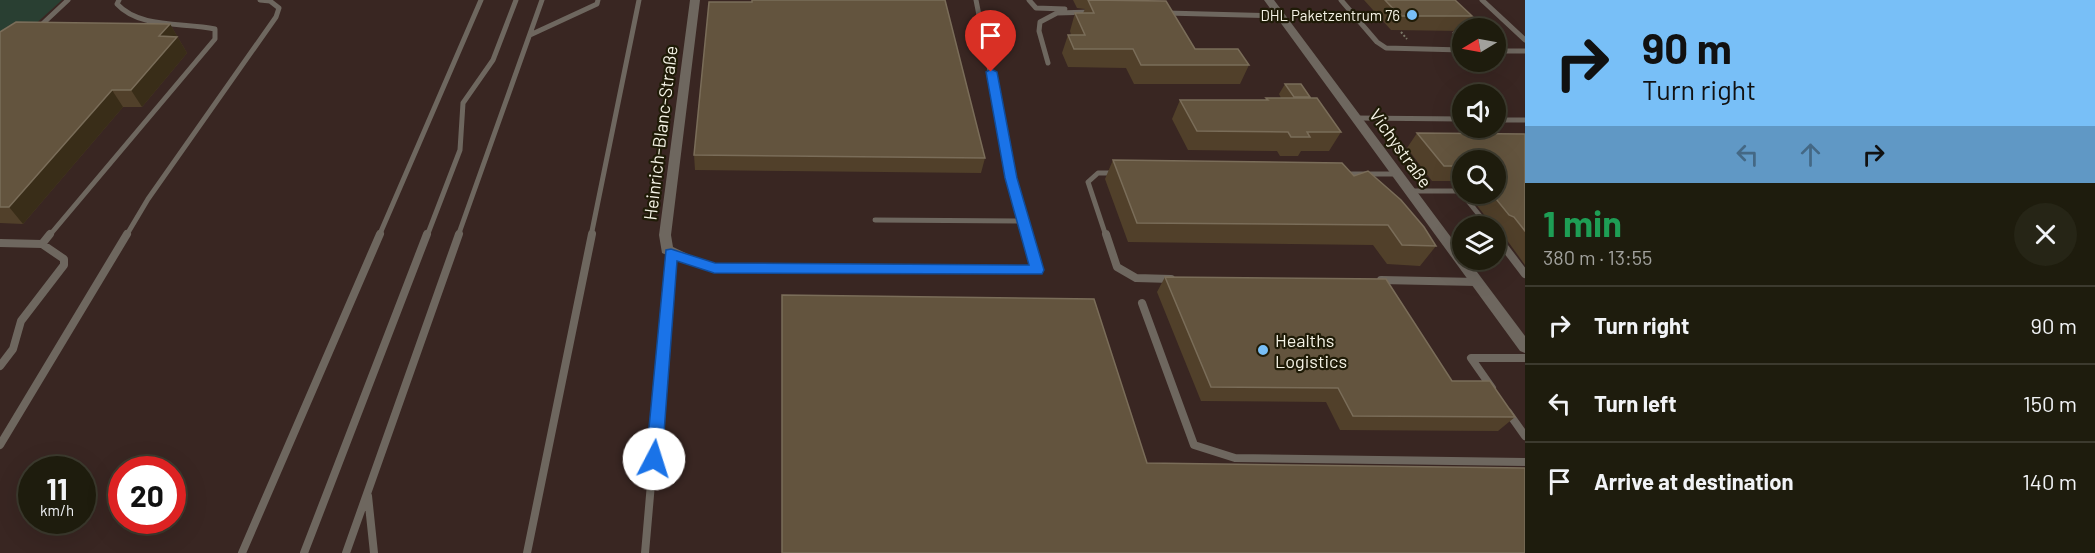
<!DOCTYPE html>
<meta charset="utf-8">
<style>
:root{--surface:#1e1c0d;--page:#262516;--text:#f1f3f6;--muted:#a1a19d;--line:#3c3a2e}
body{margin:0;font-family:Barlow,sans-serif;background:var(--page);color:var(--text);height:100vh;display:flex;flex-direction:column;font-size:22px;white-space:nowrap}
*{box-sizing:border-box;margin:0}
p{font-size:20px;color:var(--muted)}
.icon{flex:none;width:33px;height:33px;fill:none;stroke:currentColor;stroke-width:2;stroke-linecap:round;stroke-linejoin:round}
.map{position:relative;flex:1;overflow:hidden}
.drawer{display:flex;flex-direction:column;background:var(--surface);width:570px}
.drawer>*{flex:none}
.hud{background:#78bff7;color:#111;overflow:hidden}
.needle{width:39px;rotate:260deg}
.tools{position:absolute;left:1452px;top:18px;display:grid;gap:12px}
.tools a{display:grid;place-items:center;width:54px;height:54px;border-radius:50%;background:var(--surface);box-shadow:0 6px 24px #0002,0 0 0 2px var(--line);font-size:30px}
.speed{position:absolute;left:18px;top:456px;display:flex;gap:12px;font-size:30px;font-weight:700;text-align:center}
.speed>*{display:grid;place-content:center;width:78px;height:78px;border-radius:50%;background:var(--surface);box-shadow:0 6px 24px #0002,0 0 0 2px var(--line);line-height:1}
.speed small{font-size:15px;font-weight:400}
.speed .limit{border:9px solid #d22;background:#fff;color:#111}
.pin{position:absolute;display:grid;place-items:center;width:51px;height:51px;color:#fff;margin:-62px -26px;border-radius:50% 50% 50% 0;rotate:-45deg;box-shadow:0 0 6px #0007}
.pin .icon{rotate:45deg}
.me{position:absolute;width:66px;margin:-33px;rotate:5deg;stroke-linejoin:round;filter:drop-shadow(0 0 4px #0008)}
.turn{display:flex;align-items:center;gap:21px;height:126px;padding:0 18px;font-size:27px}
.turn .icon{width:78px;height:78px;stroke-width:2.5}
.turn b{display:block;font-size:42px;line-height:51px}
.lanes{display:flex;align-items:center;height:57px;padding:0 18px;background:#0003;justify-content:center;gap:30px;direction:ltr}
.lanes .off{opacity:.35}
.round{display:grid;place-items:center;flex:none;width:63px;height:63px;border-radius:32px;background:var(--page)}
.headline{display:flex;align-items:center;justify-content:space-between;height:102px;padding:0 18px}
h1{font-size:36px;font-weight:700;line-height:45px;color:#1e9e55}
ul{padding:0;list-style:none}
li{display:flex;align-items:center;gap:18px;height:78px;padding:0 18px;border-top:2px solid var(--line)}
li div{flex:1}
li b{display:block;font-size:22px}
li em{font-style:normal}
main{display:flex;flex:1;min-height:0}
.map>svg:first-child{display:block}
</style>
<main>
<div class="map">
<svg width="1525" height="553" viewBox="0 0 1525 553">
<rect width="100%" height="100%" fill="#282511"/>
<!-- industrial -->
<path fill="#392622" fill-rule="evenodd" d="M0,0H1525V553H0ZM1462,28H1496V62H1462ZM1462,94H1496V128H1462ZM1462,160H1496V194H1462ZM1462,226H1496V260H1462ZM32,470H82V520H32ZM122,470H172V520H122Z"/>
<!-- green -->
<path fill="#293f32" d="M0,0H62L31,28L0,41Z"/>
<g fill="none" stroke-linecap="round" stroke-linejoin="round">
<!-- path -->
<path stroke="#7a7867" stroke-width="2" stroke-dasharray="2 2" stroke-linecap="butt" d="M1401,32L1407,39
M1453,32L1459,39"/>
<!-- service-far1 -->
<path stroke="#6e675f" stroke-width="5" d="M976,0L1011,178L1027,236
M1029,0L1036,8L1065,9
M1341,0L1377,42L1386,48L1462,50
M1482,0L1525,40
M1166,13L1280,16
M37,29L68,0
M530,35L597,4L598,0
M1496,51H1525
M1048,63L1039,31L1040,22L1057,13L1092,12
M1356,118L1462,119
M1496,120H1525
M1345,174H1397
M1409,191H1460L1488,226
M875,220L1023,221
M49,236L215,39V29C184,22 140,29 117,4L119,0
M126,236L148,199L276,17L279,8L270,1L260,0
M379,236L481,0
M427,236L460,150L463,103L493,60L516,0
M458,236L542,0
M591,236L639,0
M1106,236L1088,182L1098,173H1115"/>
<!-- service -->
<path stroke="#6e675f" stroke-width="8" d="M1106,234L1117,267L1136,278L1171,279
M1496,236L1525,274
M0,243L42,244L64,259V265L21,321L13,349L0,366
M42,244L50,234
M685,258L714,268L1037,270L1027,234
M1381,280L1477,282
M1142,303L1194,445L1235,458L1525,462
M1492,388L1471,358H1525
M1508,412L1525,436
M0,445L127,234
M368,496L374,553
M242,553L380,234
M304,553L427,234
M346,553L459,234
M527,553L592,234
M645,553L671,253"/>
<!-- minor -->
<path fill="#6e675f" fill-rule="evenodd" d="M690,0H700L671,235L673,247L690,255L692,258L685,263L662,253L659,235Z
M1264,0H1274L1462,252V260H1468L1525,336V353L1520,351Z"/>
</g>
<!-- wall -->
<path fill="#51402a" d="M1073,0H1133L1195,49L1249,65L1240,84H1134L1126,68L1068,67L1062,53L1068,35H1071L1070,31L1075,13H1083L1085,9L1077,8Z
M1364,0H1455L1472,16L1462,31L1391,30Z
M170,24L187,53L142,107H123L23,224L0,223V32Z
M1285,84L1310,97L1341,132L1329,151H1301L1298,156H1280L1277,151L1188,150L1172,119L1180,100H1265L1266,98H1281L1279,94Z
M1417,133L1525,134V265L1501,232L1496,230V226H1493L1468,194H1496V160H1462V187L1457,181H1432L1407,148Z
M694,155L985,158L981,173L695,170Z
M1113,160L1354,176L1436,246L1420,266L1387,264L1373,245L1128,242L1105,179Z
M1165,277L1452,381L1515,417L1498,431L1340,430L1326,402L1201,401L1157,292Z"/>
<!-- shaded-wall -->
<path fill="#392d18" d="M170,24L187,53L142,107L131,90L159,36Z
M112,90L123,107L23,224L9,207Z"/>
<!-- building -->
<path fill="#63543e" stroke="#7a6d59" stroke-width="1.5" d="M752,0H945L985,158L694,155L709,2H752Z
M1088,0L1166,1L1195,49H1238L1249,65H1141L1133,49H1074L1068,35H1085L1075,13H1094Z
M1385,0H1455L1472,16H1400Z
M16,22L170,24L159,36L177,37L131,90H112L9,207H0V32Z
M1285,84H1301L1310,97H1294Z
M1266,98H1317L1341,132H1307L1310,137H1291L1288,132L1197,131L1180,100H1268Z
M1417,133L1525,134V231L1514,217L1509,215L1492,194H1496V160H1462V166H1444Z
M1113,160L1342,163L1354,176L1368,171L1401,200L1424,227L1436,246L1402,245L1388,225L1137,223Z
M1165,277L1386,279L1452,381H1490L1515,417L1353,416L1338,388L1211,387Z
M782,295L1094,299L1147,463L1525,468V553H782Z"/>
<!-- route -->
<path fill="#1a73e8" stroke="#114b97" stroke-width="1.5" d="M991,69L997,72L1017,178L1044,270L1042,274L714,273L677,261L662,459L660,464L654,466L648,464L646,459L666,250L671,249L715,263L1029,265L1005,178L986,72Z"/>
<!-- markers -->
<g fill="#78bff7" stroke="#1f1b07" stroke-width="2">
<circle cx="1412" cy="15" r="6"/>
<circle cx="1263" cy="350" r="6"/>
</g>
<g text-anchor="middle" dominant-baseline="central" stroke-width="4.5" stroke-linejoin="round" paint-order="stroke">
<!-- far-poi labels -->
<g font-size="15" fill="#f5f3e6" stroke="#1f1b07" text-anchor="end">
<text x="1400" y="15">DHL Paketzentrum 76</text>
</g>
<!-- street labels -->
<g font-size="18" fill="#f5f3e6" stroke="#1f1b07">
<text transform="translate(660 133) rotate(-83)">Heinrich-Blanc-Straße</text>
<text transform="translate(1401 148) rotate(54)">Vichystraße</text>
</g>
<!-- poi labels -->
<g font-size="18" fill="#f5f3e6" stroke="#1f1b07" text-anchor="start">
<text x="1275" y="340">Healths<tspan x="1275" dy="21">Logistics</tspan></text>
</g>
</g>
</svg>
<div class="tools">
<a><svg class="needle" viewBox="-14 -14 28 28"><path d="M0-13l5 13h-10z" fill="#e53935"/><path d="M0 13l5-13h-10z" fill="#a1a19d"/></svg></a>
<a><svg class="icon" aria-label="sound" viewBox="0 0 24 24"><path d="M4 9h4l5-4v14l-5-4H4zM17 9q2 3 0 6"/></svg></a>
<a><svg class="icon" aria-label="search" viewBox="0 0 24 24"><circle cx="10" cy="10" r="6"/><path d="M15 15l6 6"/></svg></a>
<a><svg class="icon" aria-label="layers" viewBox="0 0 24 24"><path d="M12 4l9 5-9 5-9-5zM3 14l9 5 9-5"/></svg></a>
</div>
<div class="speed"><div>11<small>km/h</small></div><div class="limit">20</div></div>
<div class="pin" style="left:991px;top:72px;background:#d93025"><svg class="icon" aria-label="arrive" viewBox="0 0 24 24"><path d="M6 21V4h12l-3 4 3 4H6"/></svg></div>
<svg class="me" style="left:654px;top:459px" viewBox="-20 -20 40 40"><circle r="19" fill="#fff"/><path d="M0-13L10 11 0 6-10 11z" fill="#1a73e8"/></svg>
</div>
<section class="drawer">
<div class="hud">
<div class="turn"><svg class="icon" aria-label="right" viewBox="0 0 24 24"><path d="M7 20v-9h11M14 6l5 5-5 5"/></svg><div><b>90 m</b>Turn right</div></div>
<div class="lanes"><svg class="icon off" aria-label="left" viewBox="0 0 24 24"><path d="M17 20v-9H6M10 6l-5 5 5 5"/></svg><svg class="icon off" aria-label="ahead" viewBox="0 0 24 24"><path d="M12 20V5M6 11l6-6 6 6"/></svg><svg class="icon" aria-label="right" viewBox="0 0 24 24"><path d="M7 20v-9h11M14 6l5 5-5 5"/></svg></div>
</div>
<div class="headline"><div><h1>1 min</h1><p>380 m · 13:55</p></div><a class="round"><svg class="icon" aria-label="close" viewBox="0 0 24 24"><path d="M6 6l12 12M18 6L6 18"/></svg></a></div>
<ul>
<li><svg class="icon" aria-label="right" viewBox="0 0 24 24"><path d="M7 20v-9h11M14 6l5 5-5 5"/></svg><div><b>Turn right</b></div><em>90 m</em></li>
<li><svg class="icon" aria-label="left" viewBox="0 0 24 24"><path d="M17 20v-9H6M10 6l-5 5 5 5"/></svg><div><b>Turn left</b></div><em>150 m</em></li>
<li><svg class="icon" aria-label="arrive" viewBox="0 0 24 24"><path d="M6 21V4h12l-3 4 3 4H6"/></svg><div><b>Arrive at destination</b></div><em>140 m</em></li>
</ul>
</section>
</main>
